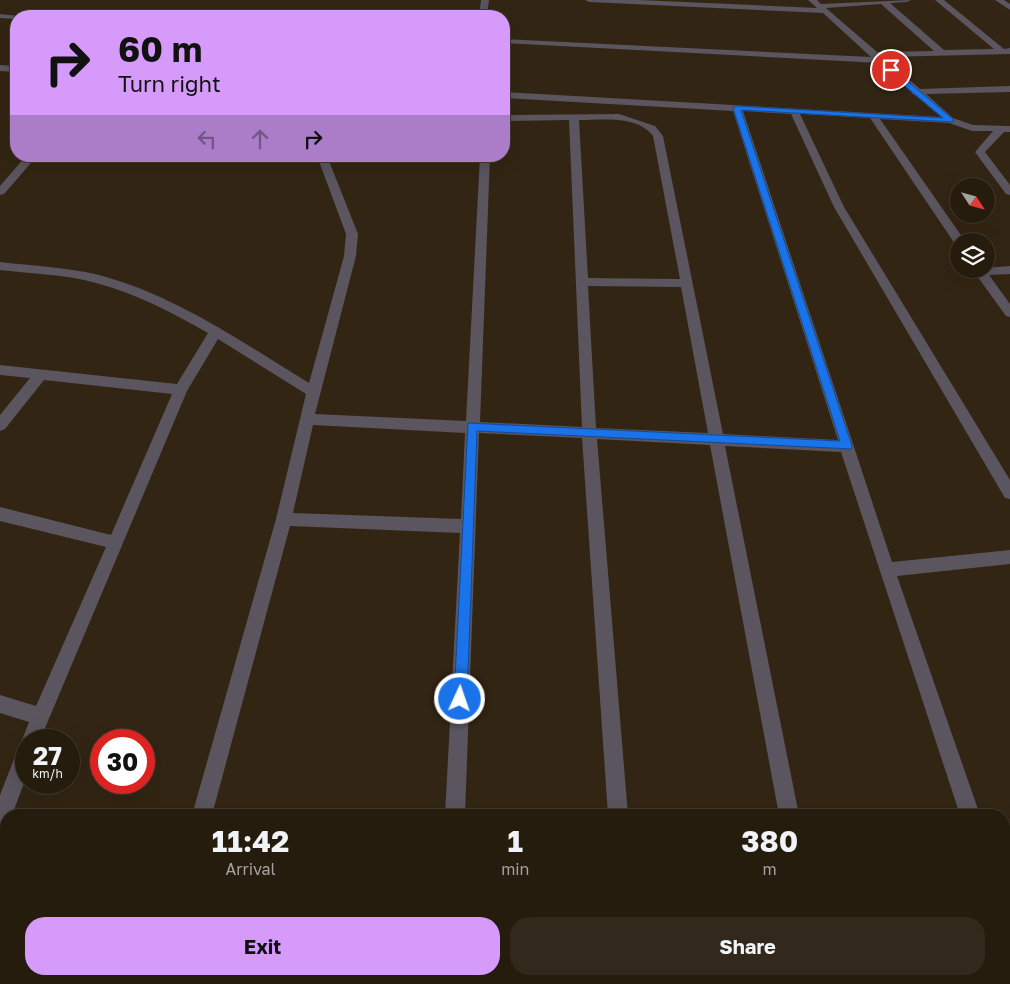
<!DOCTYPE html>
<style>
:root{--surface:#261c0e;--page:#32291c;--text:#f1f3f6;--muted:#a4a19e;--line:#423a2e;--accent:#d69bfa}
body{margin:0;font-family:"Golos Text",sans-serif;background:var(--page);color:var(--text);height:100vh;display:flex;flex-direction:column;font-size:19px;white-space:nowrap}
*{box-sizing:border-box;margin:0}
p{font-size:16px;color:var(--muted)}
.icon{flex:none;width:28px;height:28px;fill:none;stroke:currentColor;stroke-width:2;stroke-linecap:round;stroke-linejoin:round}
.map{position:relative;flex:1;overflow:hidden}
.panel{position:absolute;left:0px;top:809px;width:1010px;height:176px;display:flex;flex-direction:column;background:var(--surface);border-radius:20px 20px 0 0;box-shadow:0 5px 20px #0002,0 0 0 1px var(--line)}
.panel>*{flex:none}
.guide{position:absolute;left:10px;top:10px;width:500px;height:152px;border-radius:20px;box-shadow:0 5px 20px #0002,0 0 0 1px var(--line);background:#d69bfa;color:#111;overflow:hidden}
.needle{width:32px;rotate:126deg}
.tools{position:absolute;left:950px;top:178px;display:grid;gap:10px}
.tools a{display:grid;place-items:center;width:45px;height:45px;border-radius:50%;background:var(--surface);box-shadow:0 5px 20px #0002,0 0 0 1px var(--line);font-size:25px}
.speed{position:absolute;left:15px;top:729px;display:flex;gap:10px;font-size:25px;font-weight:700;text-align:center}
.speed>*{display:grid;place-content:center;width:65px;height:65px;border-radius:50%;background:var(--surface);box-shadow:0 5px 20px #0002,0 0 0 1px var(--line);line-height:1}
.speed small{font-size:12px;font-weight:400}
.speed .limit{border:8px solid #d22;background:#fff;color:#111}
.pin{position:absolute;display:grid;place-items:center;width:42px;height:42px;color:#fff;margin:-21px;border:2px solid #fff;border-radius:50%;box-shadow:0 1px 5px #0007}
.me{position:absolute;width:55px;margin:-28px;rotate:3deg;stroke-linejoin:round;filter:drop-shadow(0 0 4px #0008)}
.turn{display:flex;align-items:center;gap:18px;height:105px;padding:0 25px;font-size:22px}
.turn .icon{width:65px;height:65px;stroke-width:2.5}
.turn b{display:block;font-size:35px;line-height:42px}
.lanes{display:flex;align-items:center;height:48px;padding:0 25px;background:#0003;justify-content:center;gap:25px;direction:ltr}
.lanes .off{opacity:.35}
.eta{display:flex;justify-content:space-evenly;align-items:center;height:85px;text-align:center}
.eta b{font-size:30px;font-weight:700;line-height:35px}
.action{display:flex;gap:10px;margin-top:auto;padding:10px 25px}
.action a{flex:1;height:58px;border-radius:20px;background:var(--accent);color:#111;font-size:20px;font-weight:700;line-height:58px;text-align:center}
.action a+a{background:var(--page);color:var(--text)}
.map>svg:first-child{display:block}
</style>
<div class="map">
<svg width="1010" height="984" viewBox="0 0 1010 984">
<rect width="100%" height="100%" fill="#322513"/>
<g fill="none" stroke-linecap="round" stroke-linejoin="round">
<!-- minor -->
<path fill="#5a555e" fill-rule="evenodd" d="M481,0H489L487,16H479Z
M585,0H639L817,8L808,0H817L821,4L911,0L907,2L890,3L944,50L994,49L935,0H944L1004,49L1010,48V54L883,57L920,89L1010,86V92L926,94L953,118L973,125L1010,126V132H1004L985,152L1010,185V195L1006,194L975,152L993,131H972L949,123L880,119L965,241H959V245L955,244L870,118L800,114L844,207L1010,480V499L1005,498L834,207L791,114L743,111L892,562L1010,550V564L897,576L980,815H960L841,452L725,446L799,815H779L710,445L597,439L628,815H608L582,438L479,433L465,815H445L460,533L290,526L212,815H192L276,519L306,394L218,339L187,391L40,740H26V778L12,815H6V828L0,831V795L19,746L24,745L22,740L29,722L0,713V695L36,706L106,547L0,521V507L111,535L172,394L44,380L5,429L0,431V415L30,378L0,375V365L177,384L208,333C173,313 135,293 96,283C65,274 32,274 0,270V262C33,266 66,267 99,275C175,295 242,342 309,383L344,256L346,234L317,156H327L358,234L356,256L315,414L466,421L480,156H490L480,422L582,427L569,120L504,121V115L619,114L655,126L663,136L723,434L838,440L733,111L504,98V92L941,117L915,95L912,94L911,91L879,63L504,43V39L871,57L823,13L589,2ZM881,4L934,51L877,52L826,8ZM579,120C602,120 638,115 653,136L680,279L588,278ZM588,286L681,287L708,433L596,428ZM313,425L465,433L461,519L293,513Z
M995,0H1004L1010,4V10Z
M0,14L19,16H16V19L0,18Z
M0,65L16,66V72L0,71Z
M26,156H37L4,194L0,195V186Z
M1010,266V274L989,275L1010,304V317L1006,316L972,269Z
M1004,905L1010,908V945L1004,942Z
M145,979H167L166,984H144Z
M438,979H460L459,984H437Z
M620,979H642V984H620Z
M810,979H832L833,984H811Z"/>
</g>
<!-- route -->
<path fill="#1a73e8" stroke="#114b97" d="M888,69H893L953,119V122L741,110L852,446L851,449L477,431L467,699L465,704L460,706L456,704L454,699L468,423L840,441L733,108L737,106L943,118L888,72Z"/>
</svg>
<div class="tools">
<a><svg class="needle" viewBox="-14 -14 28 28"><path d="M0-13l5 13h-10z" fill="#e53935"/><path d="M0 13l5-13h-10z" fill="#a4a19e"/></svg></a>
<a><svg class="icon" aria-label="layers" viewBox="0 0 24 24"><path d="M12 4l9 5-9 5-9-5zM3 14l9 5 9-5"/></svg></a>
</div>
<div class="speed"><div>27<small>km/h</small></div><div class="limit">30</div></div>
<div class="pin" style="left:891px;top:70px;background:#d93025"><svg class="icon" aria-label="arrive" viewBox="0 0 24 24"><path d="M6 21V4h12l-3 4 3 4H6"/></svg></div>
<svg class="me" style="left:460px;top:699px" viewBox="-20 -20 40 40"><circle r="17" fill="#1a73e8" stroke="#fff" stroke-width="3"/><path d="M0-11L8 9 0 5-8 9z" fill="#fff"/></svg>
<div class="guide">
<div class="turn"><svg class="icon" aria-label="right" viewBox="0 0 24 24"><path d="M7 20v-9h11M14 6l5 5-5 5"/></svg><div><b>60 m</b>Turn right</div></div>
<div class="lanes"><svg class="icon off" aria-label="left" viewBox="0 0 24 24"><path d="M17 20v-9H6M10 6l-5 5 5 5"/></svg><svg class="icon off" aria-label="ahead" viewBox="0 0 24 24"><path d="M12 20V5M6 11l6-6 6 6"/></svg><svg class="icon" aria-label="right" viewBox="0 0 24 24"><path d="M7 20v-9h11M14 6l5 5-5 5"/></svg></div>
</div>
<section class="panel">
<div class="eta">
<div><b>11:42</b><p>Arrival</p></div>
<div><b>1</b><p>min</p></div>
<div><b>380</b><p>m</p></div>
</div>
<div class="action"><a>Exit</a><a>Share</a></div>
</section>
</div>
